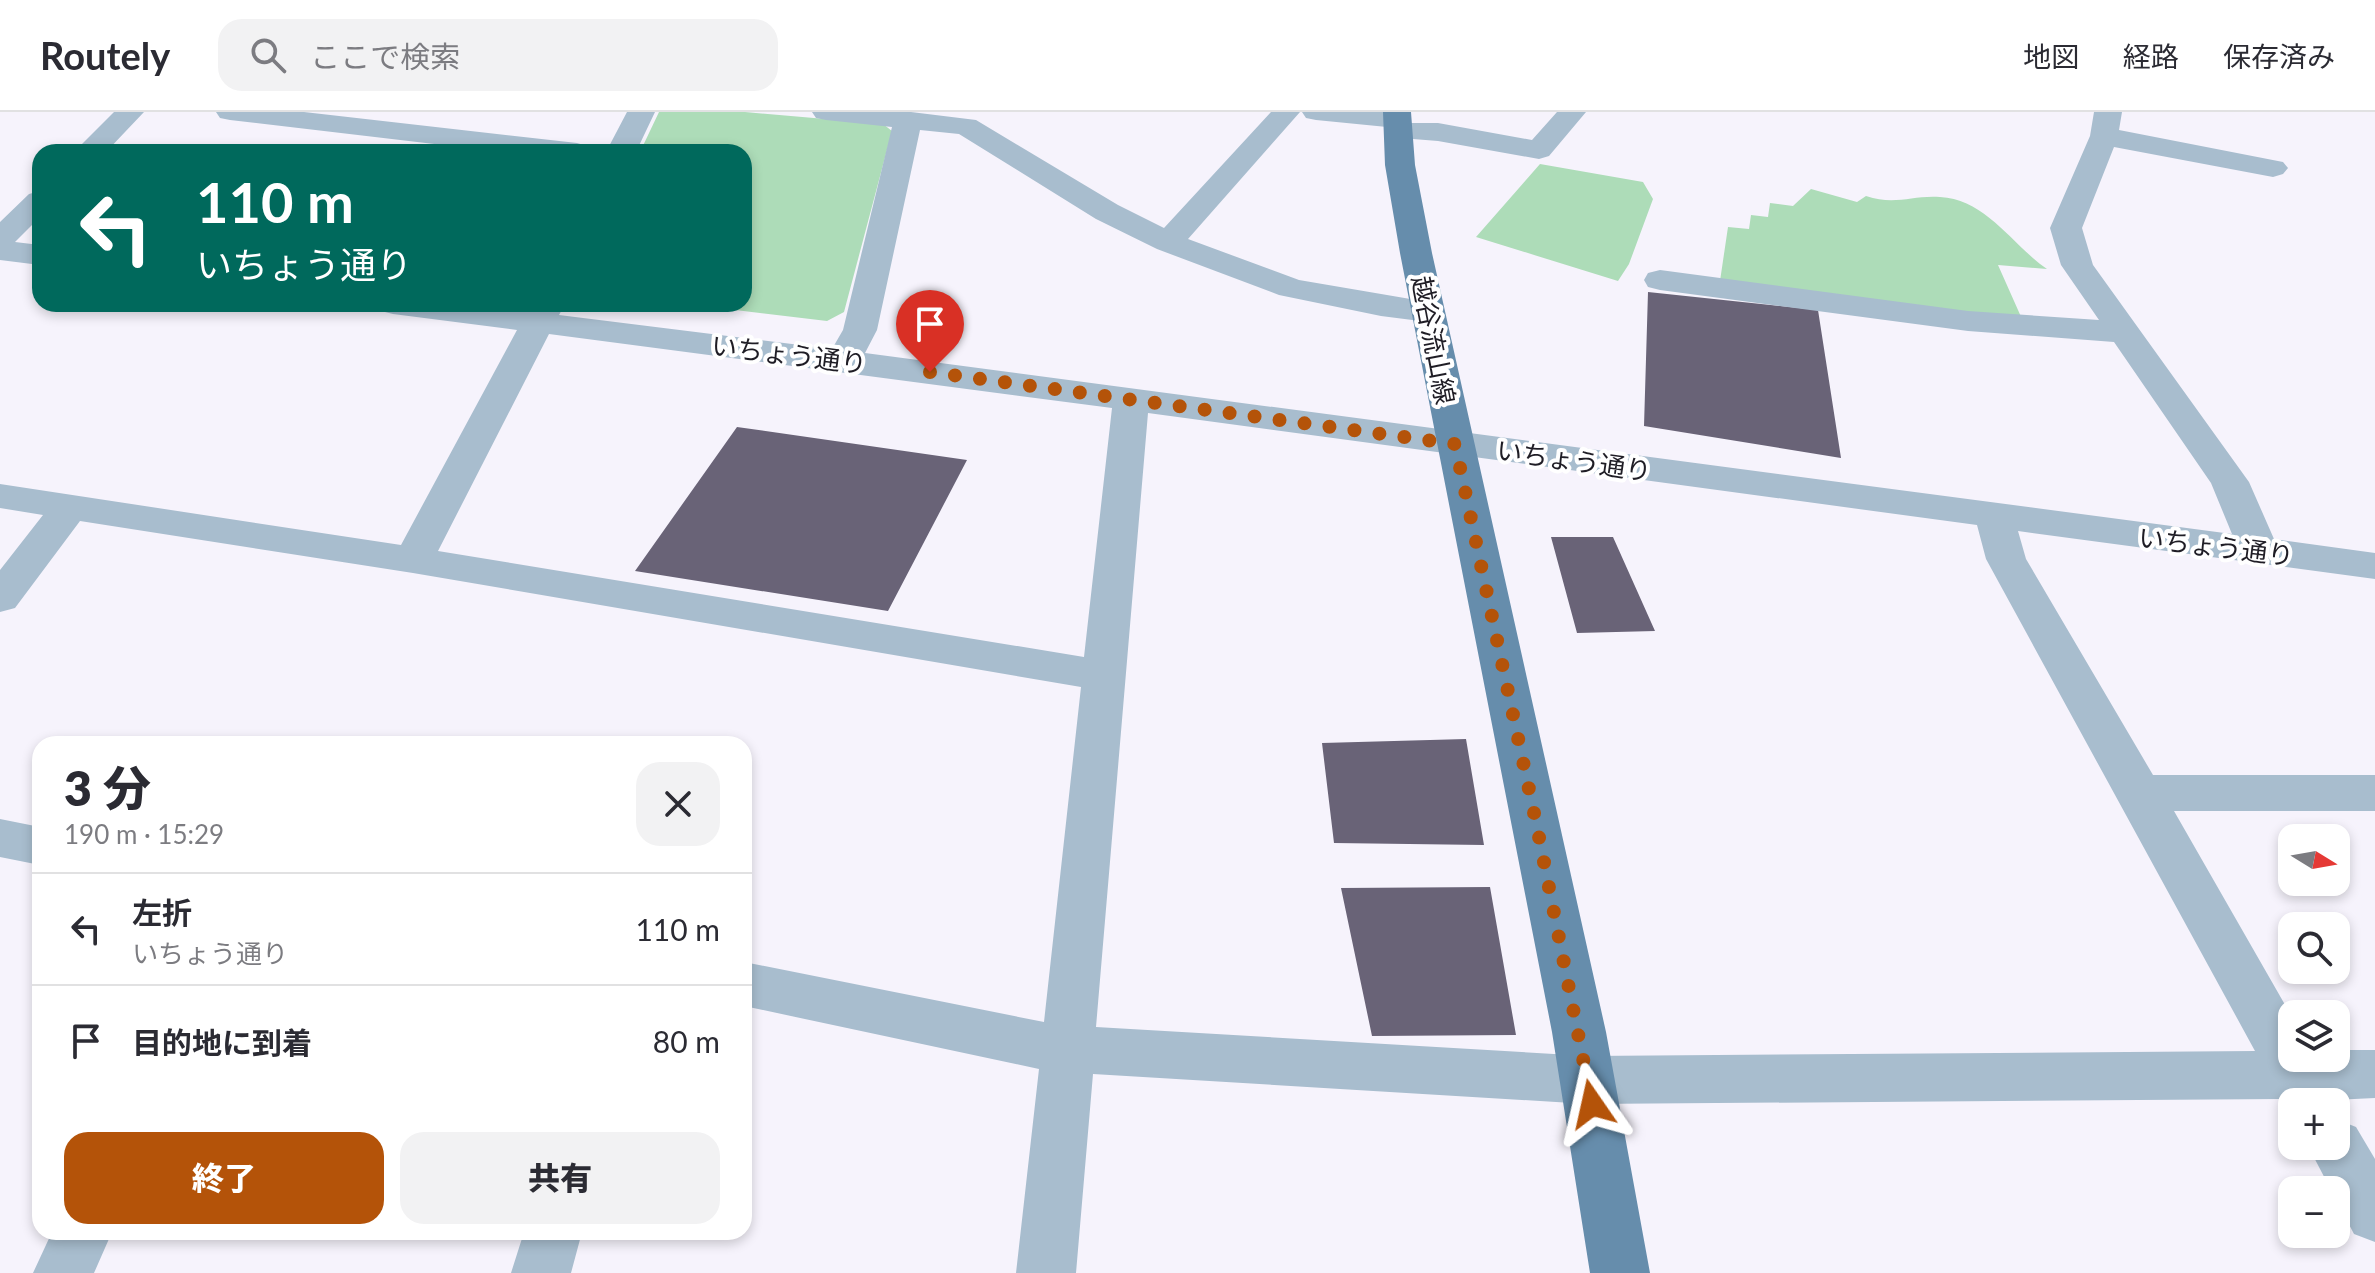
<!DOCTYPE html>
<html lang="ja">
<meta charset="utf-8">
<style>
:root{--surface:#fff;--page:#f2f2f3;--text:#2b2b33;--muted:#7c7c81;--line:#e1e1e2;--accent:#b45309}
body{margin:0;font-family:Lato,"Noto Sans JP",sans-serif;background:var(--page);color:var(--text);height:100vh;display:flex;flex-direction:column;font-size:30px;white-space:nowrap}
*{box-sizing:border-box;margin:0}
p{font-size:26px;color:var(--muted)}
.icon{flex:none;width:44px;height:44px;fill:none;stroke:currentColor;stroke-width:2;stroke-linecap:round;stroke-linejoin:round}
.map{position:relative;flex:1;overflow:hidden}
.details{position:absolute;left:32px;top:624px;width:720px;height:504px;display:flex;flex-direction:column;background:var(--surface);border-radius:24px;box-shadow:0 4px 12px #0003}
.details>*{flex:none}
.top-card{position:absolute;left:32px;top:32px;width:720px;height:168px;border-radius:24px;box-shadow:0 4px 12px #0003;background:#00695c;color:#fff;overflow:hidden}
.needle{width:52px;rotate:101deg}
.tools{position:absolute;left:2278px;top:712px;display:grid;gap:16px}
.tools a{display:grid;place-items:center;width:72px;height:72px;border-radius:16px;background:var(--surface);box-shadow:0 4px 12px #0003;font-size:40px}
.pin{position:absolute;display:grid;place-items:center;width:68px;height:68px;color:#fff;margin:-82px -34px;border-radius:50% 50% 50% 0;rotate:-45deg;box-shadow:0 0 8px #0007}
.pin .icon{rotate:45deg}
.me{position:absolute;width:88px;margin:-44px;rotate:349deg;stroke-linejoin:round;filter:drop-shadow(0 0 6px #0008)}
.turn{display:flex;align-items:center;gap:28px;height:168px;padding:0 32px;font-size:36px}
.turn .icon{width:104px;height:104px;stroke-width:2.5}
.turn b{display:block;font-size:56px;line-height:68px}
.round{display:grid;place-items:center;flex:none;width:84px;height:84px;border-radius:24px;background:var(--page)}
.overview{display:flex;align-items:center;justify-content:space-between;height:136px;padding:0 32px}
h1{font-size:48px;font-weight:800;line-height:60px}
.cta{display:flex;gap:16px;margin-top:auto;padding:16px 32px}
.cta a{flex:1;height:92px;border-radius:24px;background:var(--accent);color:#fff;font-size:32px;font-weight:800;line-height:92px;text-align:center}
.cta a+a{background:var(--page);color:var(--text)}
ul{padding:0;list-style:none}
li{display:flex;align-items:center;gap:24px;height:112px;padding:0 32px;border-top:2px solid var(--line)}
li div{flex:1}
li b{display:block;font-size:30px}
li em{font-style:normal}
header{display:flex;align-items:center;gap:48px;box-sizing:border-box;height:112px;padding:0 40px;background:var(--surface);border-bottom:2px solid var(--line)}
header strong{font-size:38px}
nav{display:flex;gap:44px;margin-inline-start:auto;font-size:28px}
.search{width:560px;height:72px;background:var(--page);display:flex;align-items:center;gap:20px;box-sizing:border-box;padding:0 28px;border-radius:24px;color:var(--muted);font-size:30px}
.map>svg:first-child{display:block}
</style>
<header>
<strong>Routely</strong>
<div class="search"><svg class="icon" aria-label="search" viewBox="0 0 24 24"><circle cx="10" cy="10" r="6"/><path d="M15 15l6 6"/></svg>ここで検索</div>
<nav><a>地図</a><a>経路</a><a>保存済み</a></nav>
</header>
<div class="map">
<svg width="2375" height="1161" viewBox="0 0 2375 1161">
<rect width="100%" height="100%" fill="#f6f3fc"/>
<!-- green -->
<path fill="#addcb8" d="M659,0H745L883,12L892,19L844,200L827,209L686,192H744V40H640Z
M1540,52L1643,70L1653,87L1629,152L1618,169L1476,125Z
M1811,77L1857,90L1866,84C1895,94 1912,83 1940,85C1986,87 2012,133 2047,157L1998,153L2022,207L1720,169L1728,115L1749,117L1751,103L1768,105L1770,91L1793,94Z"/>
<!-- building -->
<path fill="#696377" d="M1648,180L1818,198L1841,346L1644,314Z
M737,315L967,348L888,499L635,459Z
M1551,425H1613L1655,519L1577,521Z
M1466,627L1484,733L1334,731L1322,631Z
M1490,775L1516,923L1372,924L1341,776Z"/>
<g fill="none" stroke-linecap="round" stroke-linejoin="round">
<!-- minor -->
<path fill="#a8bdce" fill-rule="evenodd" d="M114,0H144L106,40H74Z
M216,0H304L577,31L587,34L592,40H502L230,8L220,6Z
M627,0H655L636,40H606Z
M812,0H911L976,8L1118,93L1164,116L1271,0H1300L1188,127L1299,168L1428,190L1440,193L1445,200L1440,207L1428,210L1381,204L1279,183L1157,137L1096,107L959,22L920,18L877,218L865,241L2232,422L2211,371L2114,230L1968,219L1660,178L1648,175L1644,168L1648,161L1660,158L1968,199L2099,208L2061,153L2050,116L2090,24L2094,0H2122L2119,18L2283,50L2288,56L2283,62L2273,65L2114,35L2082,116L2093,153L2249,370L2274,427L2375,441V467L2018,419L2026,447L2153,663H2375V699H2174L2292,905V946H2336V938H2375V986L2292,990V1003L2281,987L1588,992L1093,962L1076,1161H1016L1039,957L744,894V850L1044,910L1081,575L413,461L80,409L15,496L0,500V458L43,403L0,396V372L401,433L517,218L393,202L381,199L376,192H473L528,199L531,192H565L559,203L832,237L843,218L892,15L826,8L816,6ZM549,222L1112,296L1084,545L438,439ZM1148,301L1977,413L1986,447L2255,939L1588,944L1096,915Z
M1302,0H1403L1411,7L1409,11H1438L1532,28L1557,0H1586L1549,44L1539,47L1438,29L1388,25L1384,19L1387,15L1316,8L1306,6Z
M40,79V105L15,130L40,133V153L0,148V110L29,82Z
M0,707L40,715V753L0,745Z
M2336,1007L2356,1015L2375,1047V1130L2354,1122L2336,1088V1078H2331L2308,1034H2336Z
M52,1120H112L94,1161H33Z
M524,1120H582L571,1161H511Z"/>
<!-- major -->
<path fill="#668dac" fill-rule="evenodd" d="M1383,0H1411L1415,53L1432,141L1606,920L1650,1161H1590L1552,920L1400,141L1385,53Z"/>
</g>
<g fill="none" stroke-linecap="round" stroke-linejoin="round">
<!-- route -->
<path stroke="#b45309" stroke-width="14" stroke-dasharray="0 25.2" d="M930,260L1455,332L1536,710L1592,992"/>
</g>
<g text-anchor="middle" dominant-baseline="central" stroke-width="8" stroke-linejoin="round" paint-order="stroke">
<!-- street labels -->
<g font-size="26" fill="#1f1d25" stroke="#fff">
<text transform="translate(1434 228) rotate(79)">越谷流山線</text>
<text transform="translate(789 242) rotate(7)">いちょう通り</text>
<text transform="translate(1574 348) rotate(8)">いちょう通り</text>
<text transform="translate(2216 434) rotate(7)">いちょう通り</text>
</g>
</g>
</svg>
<div class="tools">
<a><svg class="needle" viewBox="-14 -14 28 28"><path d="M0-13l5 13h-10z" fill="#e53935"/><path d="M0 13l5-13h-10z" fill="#7c7c81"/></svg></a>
<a><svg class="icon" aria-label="search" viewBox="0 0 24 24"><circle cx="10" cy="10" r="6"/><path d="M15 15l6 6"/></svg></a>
<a><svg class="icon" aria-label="layers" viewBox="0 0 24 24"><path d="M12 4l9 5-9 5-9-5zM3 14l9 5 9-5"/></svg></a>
<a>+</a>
<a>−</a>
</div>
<div class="pin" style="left:930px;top:260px;background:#d93025"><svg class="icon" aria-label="arrive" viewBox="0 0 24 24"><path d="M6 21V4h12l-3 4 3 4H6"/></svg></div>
<svg class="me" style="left:1592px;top:992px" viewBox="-20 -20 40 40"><path d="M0-17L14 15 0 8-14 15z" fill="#b45309" stroke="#fff" stroke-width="4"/></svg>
<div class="top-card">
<div class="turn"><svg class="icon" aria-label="left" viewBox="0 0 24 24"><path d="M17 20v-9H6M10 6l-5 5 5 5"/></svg><div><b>110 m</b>いちょう通り</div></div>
</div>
<section class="details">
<div class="overview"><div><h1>3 分</h1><p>190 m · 15:29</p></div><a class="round"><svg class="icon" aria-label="close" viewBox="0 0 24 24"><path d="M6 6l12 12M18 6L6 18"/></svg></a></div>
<ul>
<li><svg class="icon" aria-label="left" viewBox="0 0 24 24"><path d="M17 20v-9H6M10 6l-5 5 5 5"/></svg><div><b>左折</b><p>いちょう通り</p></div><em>110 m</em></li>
<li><svg class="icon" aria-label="arrive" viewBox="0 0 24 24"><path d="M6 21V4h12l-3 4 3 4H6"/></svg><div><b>目的地に到着</b></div><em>80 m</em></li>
</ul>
<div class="cta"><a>終了</a><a>共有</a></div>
</section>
</div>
